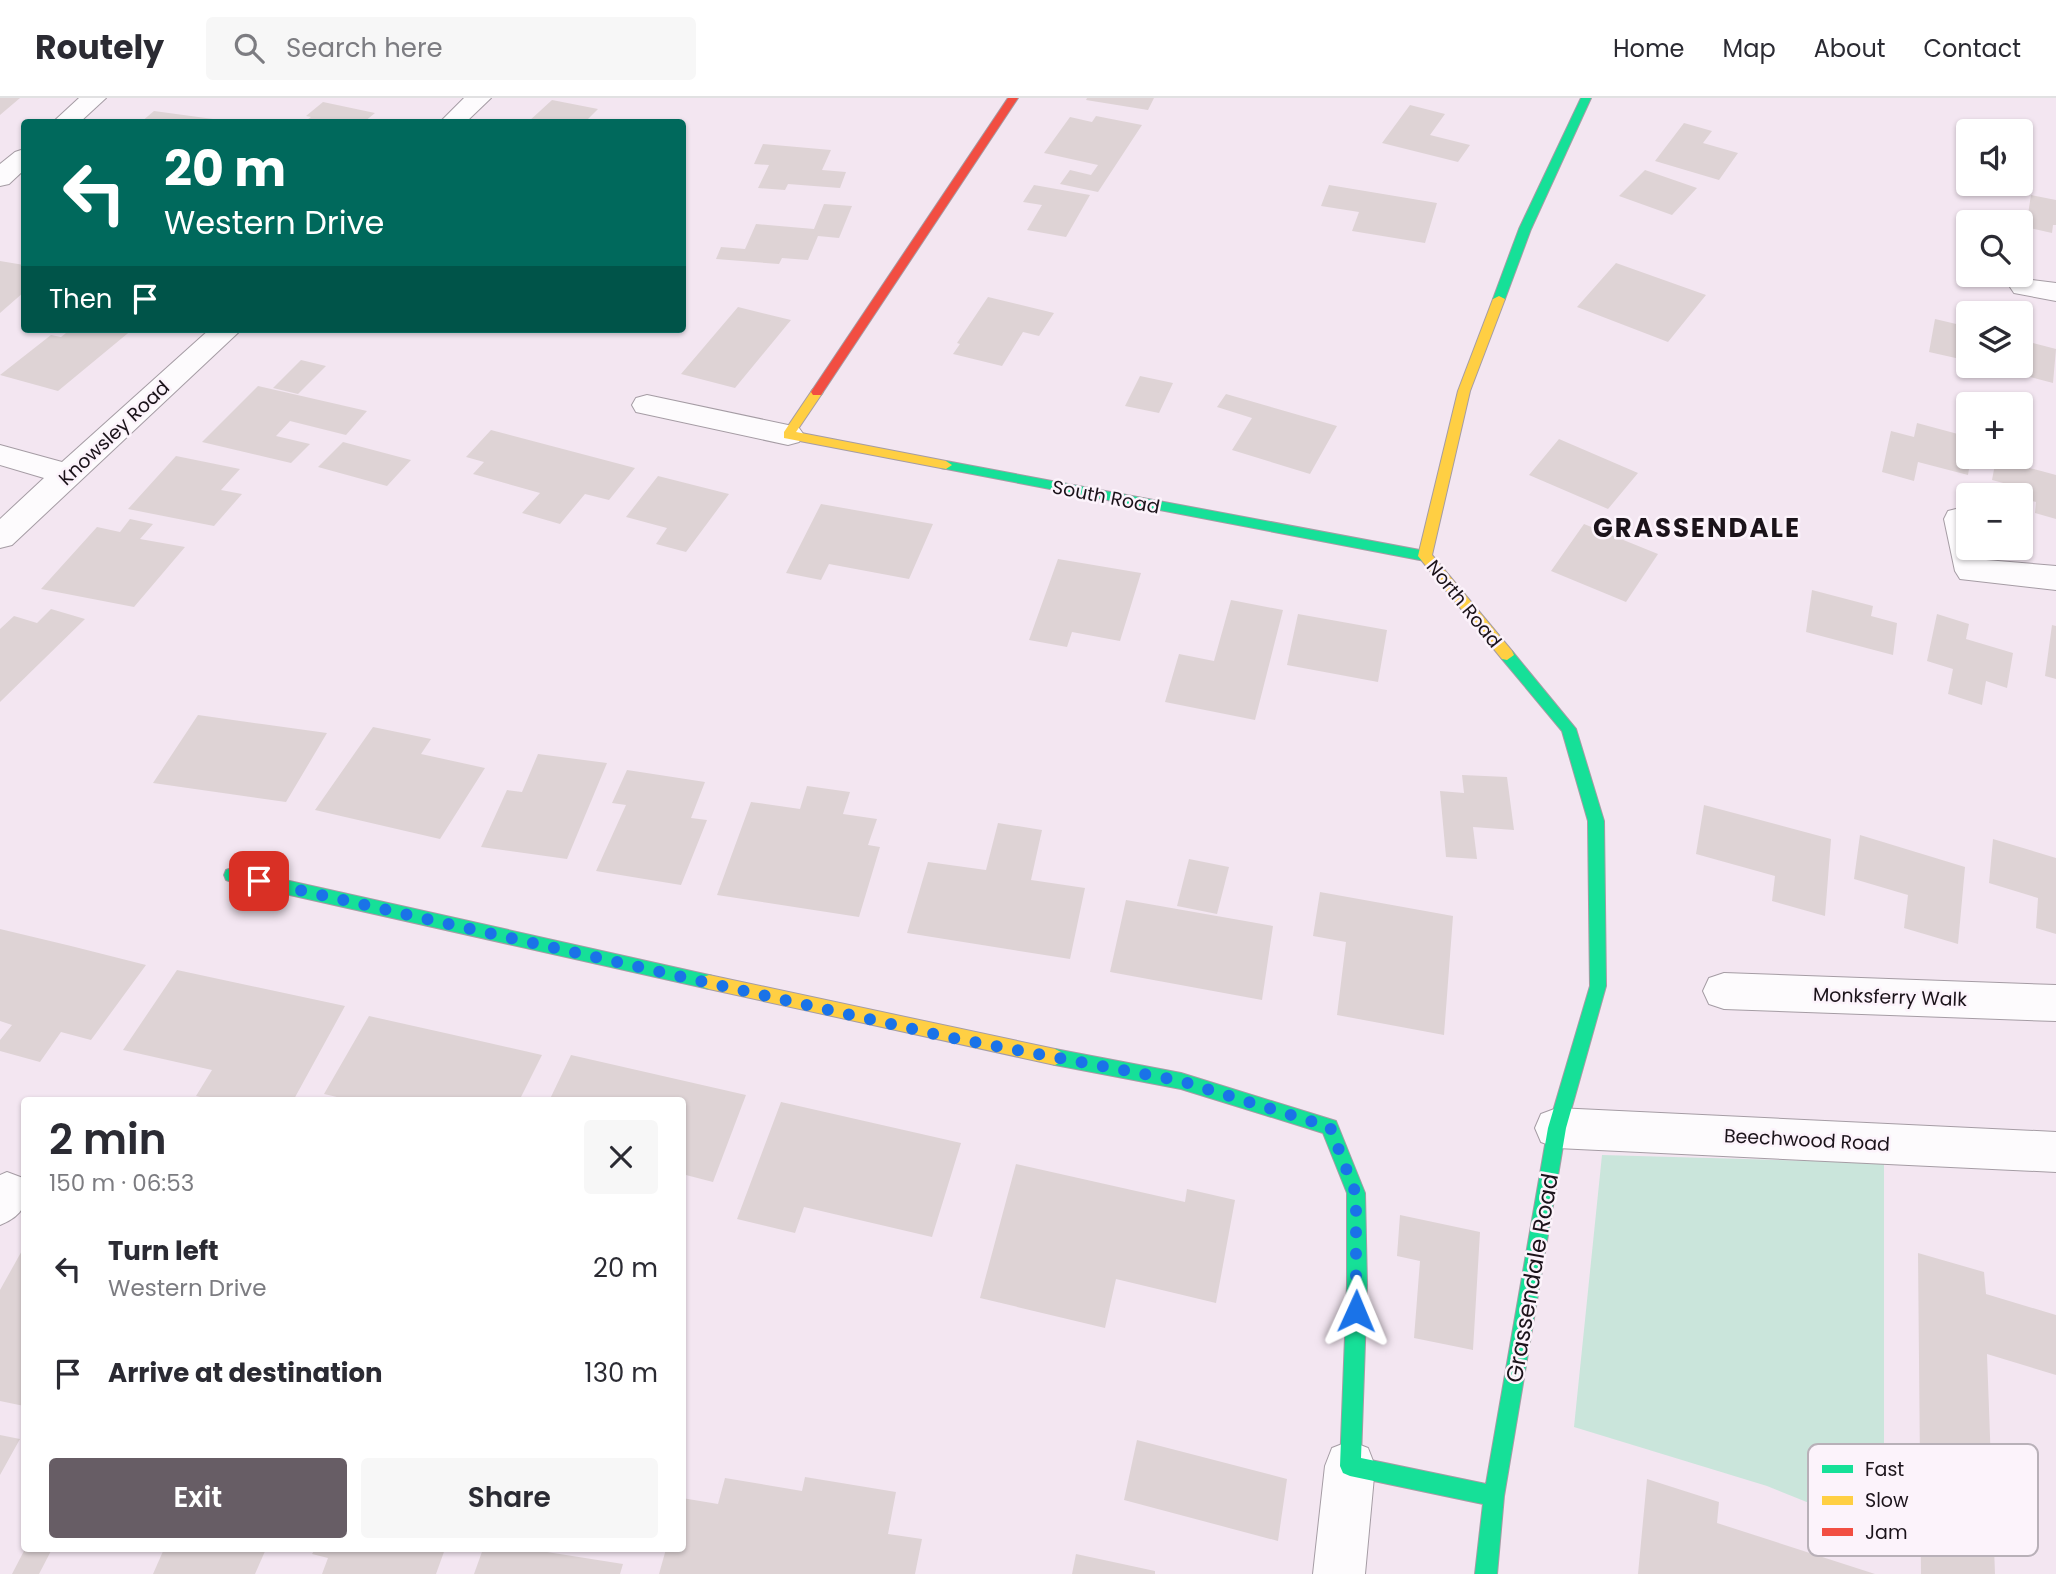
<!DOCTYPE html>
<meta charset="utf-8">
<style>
:root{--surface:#fff;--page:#f7f7f7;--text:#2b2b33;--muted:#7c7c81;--line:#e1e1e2;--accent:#675d65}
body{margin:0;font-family:Poppins,sans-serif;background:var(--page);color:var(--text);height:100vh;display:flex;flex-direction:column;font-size:26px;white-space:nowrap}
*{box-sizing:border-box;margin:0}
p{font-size:23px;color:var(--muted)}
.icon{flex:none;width:38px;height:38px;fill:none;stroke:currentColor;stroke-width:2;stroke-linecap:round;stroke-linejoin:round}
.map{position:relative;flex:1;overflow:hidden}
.drawer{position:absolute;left:21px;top:999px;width:665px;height:455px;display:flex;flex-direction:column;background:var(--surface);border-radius:7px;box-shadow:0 2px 5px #0004}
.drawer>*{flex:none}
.top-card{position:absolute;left:21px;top:21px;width:665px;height:214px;border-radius:7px;box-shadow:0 2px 5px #0004;background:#00695c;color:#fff;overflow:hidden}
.tools{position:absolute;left:1956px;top:21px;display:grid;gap:14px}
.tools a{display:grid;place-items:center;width:77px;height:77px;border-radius:7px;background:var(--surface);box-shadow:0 2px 5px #0004;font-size:35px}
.pin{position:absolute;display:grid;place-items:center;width:60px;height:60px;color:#fff;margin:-30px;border-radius:14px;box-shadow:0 4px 10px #0006}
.me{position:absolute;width:77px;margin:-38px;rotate:1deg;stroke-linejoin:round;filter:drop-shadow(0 0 5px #0008)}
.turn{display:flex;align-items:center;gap:24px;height:147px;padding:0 28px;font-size:32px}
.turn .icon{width:91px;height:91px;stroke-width:2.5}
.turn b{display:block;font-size:49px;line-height:60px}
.then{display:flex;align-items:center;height:66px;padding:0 28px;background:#0003;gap:14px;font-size:26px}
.round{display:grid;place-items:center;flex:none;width:74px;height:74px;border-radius:7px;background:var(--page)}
.overview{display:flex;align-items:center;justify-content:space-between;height:119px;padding:0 28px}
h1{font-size:42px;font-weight:600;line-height:52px}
.cta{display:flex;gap:14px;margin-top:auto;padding:14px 28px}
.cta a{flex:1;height:80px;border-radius:7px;background:var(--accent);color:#fff;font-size:28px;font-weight:600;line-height:80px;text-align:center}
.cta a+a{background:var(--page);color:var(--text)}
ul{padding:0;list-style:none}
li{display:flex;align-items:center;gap:21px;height:105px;padding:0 28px}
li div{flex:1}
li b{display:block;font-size:26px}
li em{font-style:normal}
header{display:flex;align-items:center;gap:42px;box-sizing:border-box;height:98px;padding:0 35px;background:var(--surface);border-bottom:2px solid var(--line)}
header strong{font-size:33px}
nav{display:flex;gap:38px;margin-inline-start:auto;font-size:24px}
.search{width:490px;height:63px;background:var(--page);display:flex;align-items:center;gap:18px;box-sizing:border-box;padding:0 24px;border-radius:7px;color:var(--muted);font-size:26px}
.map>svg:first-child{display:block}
</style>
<header>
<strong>Routely</strong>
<div class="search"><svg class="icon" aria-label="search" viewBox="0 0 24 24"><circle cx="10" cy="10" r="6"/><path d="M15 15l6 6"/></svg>Search here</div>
<nav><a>Home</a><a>Map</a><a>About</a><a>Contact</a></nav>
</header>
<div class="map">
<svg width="2056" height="1476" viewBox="0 0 2056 1476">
<rect width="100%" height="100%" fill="#f3e6f1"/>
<!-- green -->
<path fill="#cae5db" d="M1602,1057L1884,1065V1435L1767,1388L1574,1329Z"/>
<!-- building -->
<path fill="#ded3d5" d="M0,0H20L0,17Z
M1087,0H1154L1148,12L1086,2Z
M552,2L598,11L585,24H528Z
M323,4L375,15L364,24H304L311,19L306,18Z
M1410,7L1445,16L1430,37L1470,47L1458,64L1382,45Z
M154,13L213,21L209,24H141Z
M1096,18L1142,27L1098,94L1060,86L1070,72L1091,77L1098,67L1044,55L1070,19L1092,24Z
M1684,25L1712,33L1703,45L1738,55L1719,82L1655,63Z
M763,46L831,52L822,72L846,74L840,90L788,86L785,92L758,90L769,67L754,66Z
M1645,72L1697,90L1672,117L1619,98Z
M1034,87L1090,97L1066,139L1027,132L1042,107L1023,104Z
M1329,87L1437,105L1425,145L1352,133L1359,114L1321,108Z
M2031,97L2056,102V127H2053L2052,135L2026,129Z
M824,106L852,108L839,140L818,138L808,162L782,160L779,166L716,161L721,149L745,151L756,126L814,131Z
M0,163L24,167V194L0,215Z
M1616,165L1706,197L1668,244L1577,209Z
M988,199L1054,215L1039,238L1023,234L1002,268L953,256L960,246L957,245Z
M738,209L791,222L735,290L681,276Z
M1935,221L1969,229V263L1929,254Z
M71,231H133L58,293L0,277L51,237L61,239Z
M2021,242L2056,251L2053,285L1991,269L2021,268Z
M301,262L326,268L298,296L273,290Z
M1140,278L1173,285L1159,315L1125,308Z
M258,288L367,313L346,337L290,323L276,338L310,346L291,365L202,344Z
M1226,296L1337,328L1310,376L1232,352L1252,320L1217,309Z
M1917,325L1969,339V359H1971L1968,377L1918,364L1914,383L1882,374L1891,333L1914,339Z
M491,332L635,370L609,402L585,396L560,426L522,415L540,395L473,376L484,364L466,359Z
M1559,341L1638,375L1608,411L1529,377Z
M343,344L411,362L387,388L318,369Z
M176,358L240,371L221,392L242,396L214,428L128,411Z
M1996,361L2056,377V421L2035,415L2036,404L2021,400L2022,390L1992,382Z
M658,378L729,396L686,454L656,446L667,430L626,419Z
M821,406L933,426L909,481L829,466L821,482L786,475Z
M130,421L153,426L140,441L185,449L134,509L41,491L97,429L120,434Z
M1584,426L1658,456L1626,504L1551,473Z
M1058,461L1141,475L1120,543L1072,534L1067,549L1029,542Z
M1812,492L1873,508L1871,518L1897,525L1893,557L1806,534Z
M1231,502L1283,512L1255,622L1165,604L1179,556L1214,563Z
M51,511L85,521L0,604V531L14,518L37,525Z
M1298,516L1387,532L1378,584L1287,567Z
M1937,516L1969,526L1966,541L2013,555L2007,590L1986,583L1982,607L1948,596L1953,571L1927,563Z
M2052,527L2056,528V581L2045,578Z
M198,617L262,626L327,635L286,704L153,685Z
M373,629L431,641L421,656L485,670L440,741L315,712Z
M538,656L607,665L567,761L481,749L507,692L522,694Z
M627,672L705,684L691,720L707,722L681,787L596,773L626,707L612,705Z
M1462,677L1507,679L1514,732L1473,729L1477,761L1446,759L1440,693L1464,695Z
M807,688L850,694L843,716L877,721L868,747L880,749L859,819L717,797L751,704L800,711Z
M1704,707L1831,741L1825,818L1772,803L1775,778L1696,756Z
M998,725L1042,732L1031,782L1085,790L1070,861L907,835L928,764L986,772Z
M1860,737L1965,769L1958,846L1904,830L1908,797L1854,781Z
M1993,741L2056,760V836L2036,830L2038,800L1989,785Z
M1189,761L1229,769L1217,816L1177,808Z
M1320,794L1453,818L1444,937L1337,917L1346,844L1313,838Z
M1126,802L1273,828L1262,902L1110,874Z
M0,831L71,848L146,867L91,942L61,934L40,964L0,953V942L12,927L0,923Z
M177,872L345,908L293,1003H218L196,998L212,972L123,952Z
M369,918L454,937L542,957L519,1003H354L324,996Z
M571,957L746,997L713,1084L682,1076V1003H549Z
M781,1004L961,1045L932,1139L804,1109L795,1135L737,1121Z
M1016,1066L1185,1104L1187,1091L1235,1102L1216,1205L1116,1181L1105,1230L980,1200Z
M1400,1117L1480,1134L1473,1252L1414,1240L1420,1163L1397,1158Z
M24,1149V1308L0,1303V1192Z
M1918,1155L1984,1174L1986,1196L2056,1217V1277L1987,1256L1995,1476H1921Z
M0,1337L20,1341L0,1377Z
M1137,1342L1287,1381L1278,1443L1124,1402Z
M805,1379L896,1394L888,1436L922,1441L915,1476H659L666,1451H682V1400L718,1406L725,1380L802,1393Z
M1647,1381L1719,1404L1717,1425L1875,1476H1638Z
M25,1451H52L39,1476H12Z
M164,1451H266L255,1476H153Z
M315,1451H445L436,1476H322L328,1460L312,1456Z
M483,1451H528L623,1466L620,1476H474Z
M1076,1456L1155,1473V1476H1072Z"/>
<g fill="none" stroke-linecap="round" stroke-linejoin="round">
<!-- street casing -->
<g stroke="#a59ca4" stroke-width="2">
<path id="street" d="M79,0H106L80,24H53Z
M464,0H491L466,24H440Z
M24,51V72L9,86L0,88V66L15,54Z
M2024,181L2056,185V203L2014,195L2010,189L2014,183Z
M210,231H242L12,447L0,450V421L44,380L0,367V347L62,364Z
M647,297L788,327L799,330L804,337L799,344L788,347L636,314L632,307L636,300Z
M1960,410L1969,412V450H1983L1986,462L2056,468V492L1960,481L1955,473L1944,421L1948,413Z
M1724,875L2056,887V923L1724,911L1709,906L1703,893L1709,880Z
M1557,1010L2056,1034V1074L1557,1050L1541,1044L1535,1030L1541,1016Z
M7,1074L23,1080C30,1105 23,1118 0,1127V1077Z
M1350,1343L1368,1350L1375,1368L1365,1476H1313L1325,1368L1332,1350Z"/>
</g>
<!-- fast casing -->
<g stroke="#a59ca4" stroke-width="2">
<path id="fast" d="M1581,0H1591L1531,131L1505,201L1503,203H1495L1493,201L1519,131Z
M946,363L1425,453L1432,458L1425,463L941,370V364Z
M1507,552L1512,553L1576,631L1604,723L1606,888L1566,1030L1504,1398L1497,1476H1475L1483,1406L1350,1378L1343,1375L1340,1368L1347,1187V1095L1323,1035L1181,991L1055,967L1049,964L1046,959L1049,954L1055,951L1181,975L1336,1023L1365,1095L1367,1187L1361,1360L1486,1386L1548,1030L1590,888L1588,723L1562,633L1502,561L1500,557Z
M232,770L709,877L715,879L717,884L715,889L709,891L232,784L226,782L224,777L226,772Z"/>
</g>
<!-- slow casing -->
<g stroke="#a59ca4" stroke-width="2">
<path id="slow" d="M1499,198L1505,201L1470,293L1432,457L1512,553L1514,557L1507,562L1502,561L1418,458L1458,293L1493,201Z
M817,290L823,294L796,334L946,363L952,367L946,371L784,340V334L813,291Z
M709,877L1055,951L1061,954L1064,959L1061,964L1055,967L709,891L703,889L701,884L703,879Z"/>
</g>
<!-- jam casing -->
<g stroke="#a59ca4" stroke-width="2">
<path id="jam" d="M1008,0H1018L821,297H813L811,294Z"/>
</g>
<!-- street -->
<use href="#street" fill="#fdfbfd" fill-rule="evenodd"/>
<!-- fast -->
<use href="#fast" fill="#16e098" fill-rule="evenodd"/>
<!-- slow -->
<use href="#slow" fill="#ffcf43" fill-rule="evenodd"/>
<!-- jam -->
<use href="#jam" fill="#f24e42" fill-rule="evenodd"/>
</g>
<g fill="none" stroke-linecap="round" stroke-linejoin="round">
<!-- route -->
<path stroke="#1a73e8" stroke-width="12" stroke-dasharray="0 21.6" d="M259,783L948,939L1181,983L1330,1029L1356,1096V1213"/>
</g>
<g text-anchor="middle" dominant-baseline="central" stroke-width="5" stroke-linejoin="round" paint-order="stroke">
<!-- street labels -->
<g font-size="19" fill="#1b131a" stroke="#fcf3fb">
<text transform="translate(114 335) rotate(-43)">Knowsley Road</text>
<text transform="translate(1106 399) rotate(11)">South Road</text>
<text transform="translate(1464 506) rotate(51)">North Road</text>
<text transform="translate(1890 899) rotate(2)">Monksferry Walk</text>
<text transform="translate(1807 1042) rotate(3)">Beechwood Road</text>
</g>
<!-- near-street labels -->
<g font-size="23" fill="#1b131a" stroke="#fcf3fb">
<text transform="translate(1532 1180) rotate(-80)">Grassendale Road</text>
</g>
<!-- district labels -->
<g font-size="26" font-weight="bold" letter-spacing="2" fill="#1b131a" stroke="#fcf3fb">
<text x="1697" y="430">GRASSENDALE</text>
</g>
</g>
<!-- legend -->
<rect x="1808" y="1346" width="230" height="112" rx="10" fill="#fcf3fb" stroke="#b8b0b8" stroke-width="2"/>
<rect x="1822" y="1367" width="31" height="8" fill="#16e098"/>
<rect x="1822" y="1398" width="31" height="9" fill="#ffcf43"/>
<rect x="1822" y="1430" width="31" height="8" fill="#f24e42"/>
<g font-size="19" fill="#1b131a">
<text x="1865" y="1378">Fast</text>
<text x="1865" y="1409">Slow</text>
<text x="1865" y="1441">Jam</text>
</g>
</svg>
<div class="tools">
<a><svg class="icon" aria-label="sound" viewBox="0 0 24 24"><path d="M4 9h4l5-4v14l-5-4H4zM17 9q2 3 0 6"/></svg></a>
<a><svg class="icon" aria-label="search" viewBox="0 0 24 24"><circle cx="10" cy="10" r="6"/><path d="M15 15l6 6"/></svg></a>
<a><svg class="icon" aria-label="layers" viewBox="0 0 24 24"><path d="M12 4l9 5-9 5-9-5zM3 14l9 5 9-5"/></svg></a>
<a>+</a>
<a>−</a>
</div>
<div class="pin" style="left:259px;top:783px;background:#d93025"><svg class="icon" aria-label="arrive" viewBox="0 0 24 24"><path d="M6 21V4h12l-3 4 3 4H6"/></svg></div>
<svg class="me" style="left:1356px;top:1213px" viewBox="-20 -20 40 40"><path d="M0-17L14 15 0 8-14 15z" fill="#1a73e8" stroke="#fff" stroke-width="4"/></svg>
<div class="top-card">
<div class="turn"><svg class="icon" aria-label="left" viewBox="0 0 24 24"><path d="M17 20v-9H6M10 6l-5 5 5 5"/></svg><div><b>20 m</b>Western Drive</div></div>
<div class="then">Then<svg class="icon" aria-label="arrive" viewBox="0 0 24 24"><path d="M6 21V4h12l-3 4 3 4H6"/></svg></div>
</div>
<section class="drawer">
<div class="overview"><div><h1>2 min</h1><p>150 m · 06:53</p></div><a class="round"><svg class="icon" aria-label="close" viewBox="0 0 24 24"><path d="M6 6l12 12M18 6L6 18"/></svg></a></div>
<ul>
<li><svg class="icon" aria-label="left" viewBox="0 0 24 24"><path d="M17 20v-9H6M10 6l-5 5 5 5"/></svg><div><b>Turn left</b><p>Western Drive</p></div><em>20 m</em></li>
<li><svg class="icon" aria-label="arrive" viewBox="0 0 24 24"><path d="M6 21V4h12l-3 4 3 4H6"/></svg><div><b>Arrive at destination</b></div><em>130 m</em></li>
</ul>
<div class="cta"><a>Exit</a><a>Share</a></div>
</section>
</div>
